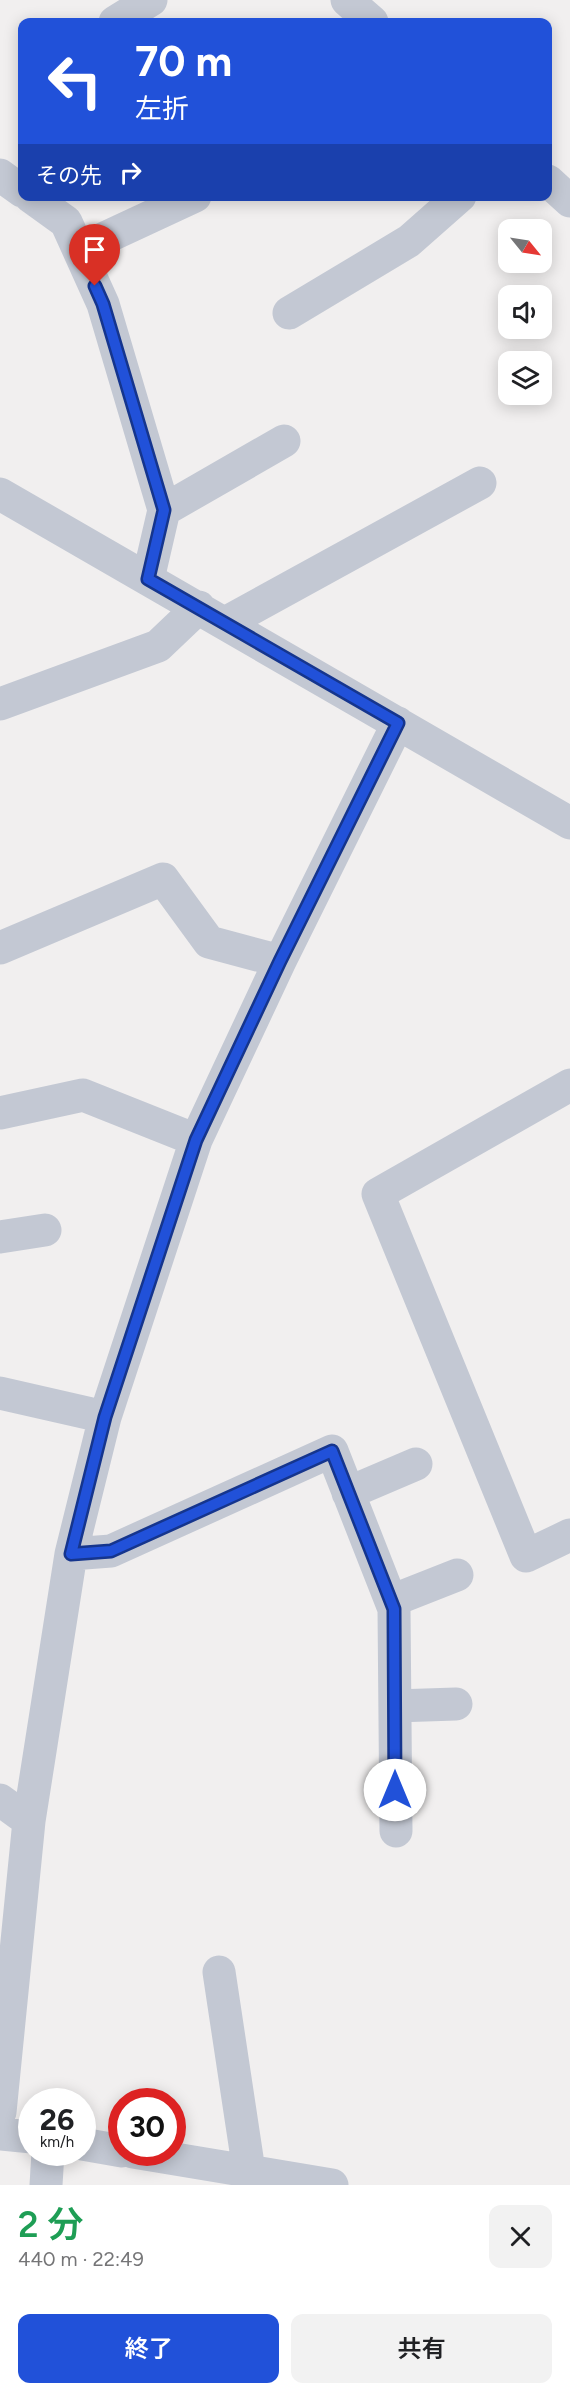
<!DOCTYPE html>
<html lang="ja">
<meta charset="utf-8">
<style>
:root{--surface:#fff;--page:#f2f2f2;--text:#202124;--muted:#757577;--accent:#2151d9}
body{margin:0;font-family:Figtree,"Noto Sans JP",sans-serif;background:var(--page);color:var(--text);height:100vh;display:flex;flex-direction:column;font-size:22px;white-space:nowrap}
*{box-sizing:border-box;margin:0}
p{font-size:20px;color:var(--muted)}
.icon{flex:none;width:33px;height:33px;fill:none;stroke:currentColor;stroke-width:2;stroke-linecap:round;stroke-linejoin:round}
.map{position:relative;height:2185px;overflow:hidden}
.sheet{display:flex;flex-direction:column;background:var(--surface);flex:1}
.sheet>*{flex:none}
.hud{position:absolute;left:18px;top:18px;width:534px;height:183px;border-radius:12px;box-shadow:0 3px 15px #0003;background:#2151d9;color:#fff;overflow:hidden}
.needle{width:39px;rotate:120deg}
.tools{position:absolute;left:498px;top:219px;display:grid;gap:12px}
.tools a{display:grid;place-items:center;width:54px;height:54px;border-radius:12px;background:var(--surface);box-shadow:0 3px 15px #0003;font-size:30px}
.speed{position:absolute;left:18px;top:2088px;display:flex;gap:12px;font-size:30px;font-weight:700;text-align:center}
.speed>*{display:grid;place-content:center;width:78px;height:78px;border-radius:50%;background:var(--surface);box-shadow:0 3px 15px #0003;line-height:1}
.speed small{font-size:15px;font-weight:400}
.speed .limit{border:9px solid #d22;background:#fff;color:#111}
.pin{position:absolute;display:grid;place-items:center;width:51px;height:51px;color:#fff;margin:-62px -26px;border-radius:50% 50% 50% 0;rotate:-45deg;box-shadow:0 0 6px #0007}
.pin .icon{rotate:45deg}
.me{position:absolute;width:66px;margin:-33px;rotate:0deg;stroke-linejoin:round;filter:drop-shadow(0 0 4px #0008)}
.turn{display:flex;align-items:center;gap:21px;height:126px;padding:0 18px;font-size:27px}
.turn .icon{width:78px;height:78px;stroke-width:2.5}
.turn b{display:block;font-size:42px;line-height:51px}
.then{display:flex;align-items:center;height:57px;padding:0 18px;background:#0003;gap:12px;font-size:22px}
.round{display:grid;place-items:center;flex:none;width:63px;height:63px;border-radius:12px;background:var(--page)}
.overview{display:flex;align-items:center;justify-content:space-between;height:102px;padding:0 18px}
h1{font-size:36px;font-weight:600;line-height:45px;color:#1e9e55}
.primary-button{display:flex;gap:12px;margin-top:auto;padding:12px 18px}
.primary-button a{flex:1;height:69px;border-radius:12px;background:var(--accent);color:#fff;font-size:24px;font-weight:600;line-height:69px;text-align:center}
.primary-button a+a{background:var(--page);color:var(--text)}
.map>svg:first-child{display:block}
</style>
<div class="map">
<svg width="570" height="2185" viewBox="0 0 570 2185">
<rect width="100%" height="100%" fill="#f1efef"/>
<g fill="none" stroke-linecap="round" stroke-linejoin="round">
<!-- minor -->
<path stroke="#c3c8d3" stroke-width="33" d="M347,0L372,22
M115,22L151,0
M0,175L22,191
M548,181L570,201
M30,196L66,222L103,304L164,510L148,579
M79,250L195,196
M289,313L409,241L460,196
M0,494L570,823
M164,510L284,441
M227,622L480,483
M0,704L158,646L199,607
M0,948L163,879L209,942L280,961
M570,1085L378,1194L526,1556L570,1535
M0,1113L83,1095L196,1140
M0,1237L45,1230
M0,1393L105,1417
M348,1493L416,1464
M71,1554L111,1551L332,1451L394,1609L396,1831
M391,1601L457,1575
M395,1706L456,1704
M0,1800L29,1821
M219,1972L249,2171
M0,2112L29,1821L71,1554L105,1417L196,1140L280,961L398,723
M0,2134L32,2137
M82,2144L122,2151
M133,2152L332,2185
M46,2185L48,2152"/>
</g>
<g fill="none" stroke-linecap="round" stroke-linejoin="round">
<!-- route casing -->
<g stroke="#15358d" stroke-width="15">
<path id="route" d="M95,286L103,304L164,510L148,579L398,723L280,961L196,1140L105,1417L71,1554L111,1551L332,1451L394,1609L395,1790"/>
</g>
<!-- route -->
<use href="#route" stroke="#2151d9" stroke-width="10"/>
</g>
</svg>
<div class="tools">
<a><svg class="needle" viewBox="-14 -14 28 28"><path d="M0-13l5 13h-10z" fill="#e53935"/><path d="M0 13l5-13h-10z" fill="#757577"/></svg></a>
<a><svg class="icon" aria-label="sound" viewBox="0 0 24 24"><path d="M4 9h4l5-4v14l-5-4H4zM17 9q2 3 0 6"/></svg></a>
<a><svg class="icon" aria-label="layers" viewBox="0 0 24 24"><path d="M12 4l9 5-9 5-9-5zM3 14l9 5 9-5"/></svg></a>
</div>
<div class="speed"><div>26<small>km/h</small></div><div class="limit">30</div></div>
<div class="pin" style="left:95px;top:286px;background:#d93025"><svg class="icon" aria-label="arrive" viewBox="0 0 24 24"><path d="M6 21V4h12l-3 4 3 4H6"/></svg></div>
<svg class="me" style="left:395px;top:1790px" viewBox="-20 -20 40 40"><circle r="19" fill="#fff"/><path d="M0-13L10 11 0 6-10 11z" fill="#2151d9"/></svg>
<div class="hud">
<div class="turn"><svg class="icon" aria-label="left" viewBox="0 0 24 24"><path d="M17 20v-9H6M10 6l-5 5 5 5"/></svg><div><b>70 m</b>左折</div></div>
<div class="then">その先<svg class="icon" aria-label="right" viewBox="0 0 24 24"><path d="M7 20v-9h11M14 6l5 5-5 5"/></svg></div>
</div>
</div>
<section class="sheet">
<div class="overview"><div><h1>2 分</h1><p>440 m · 22:49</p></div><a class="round"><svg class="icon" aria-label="close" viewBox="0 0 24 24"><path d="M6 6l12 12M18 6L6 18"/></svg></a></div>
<div class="primary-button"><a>終了</a><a>共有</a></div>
</section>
